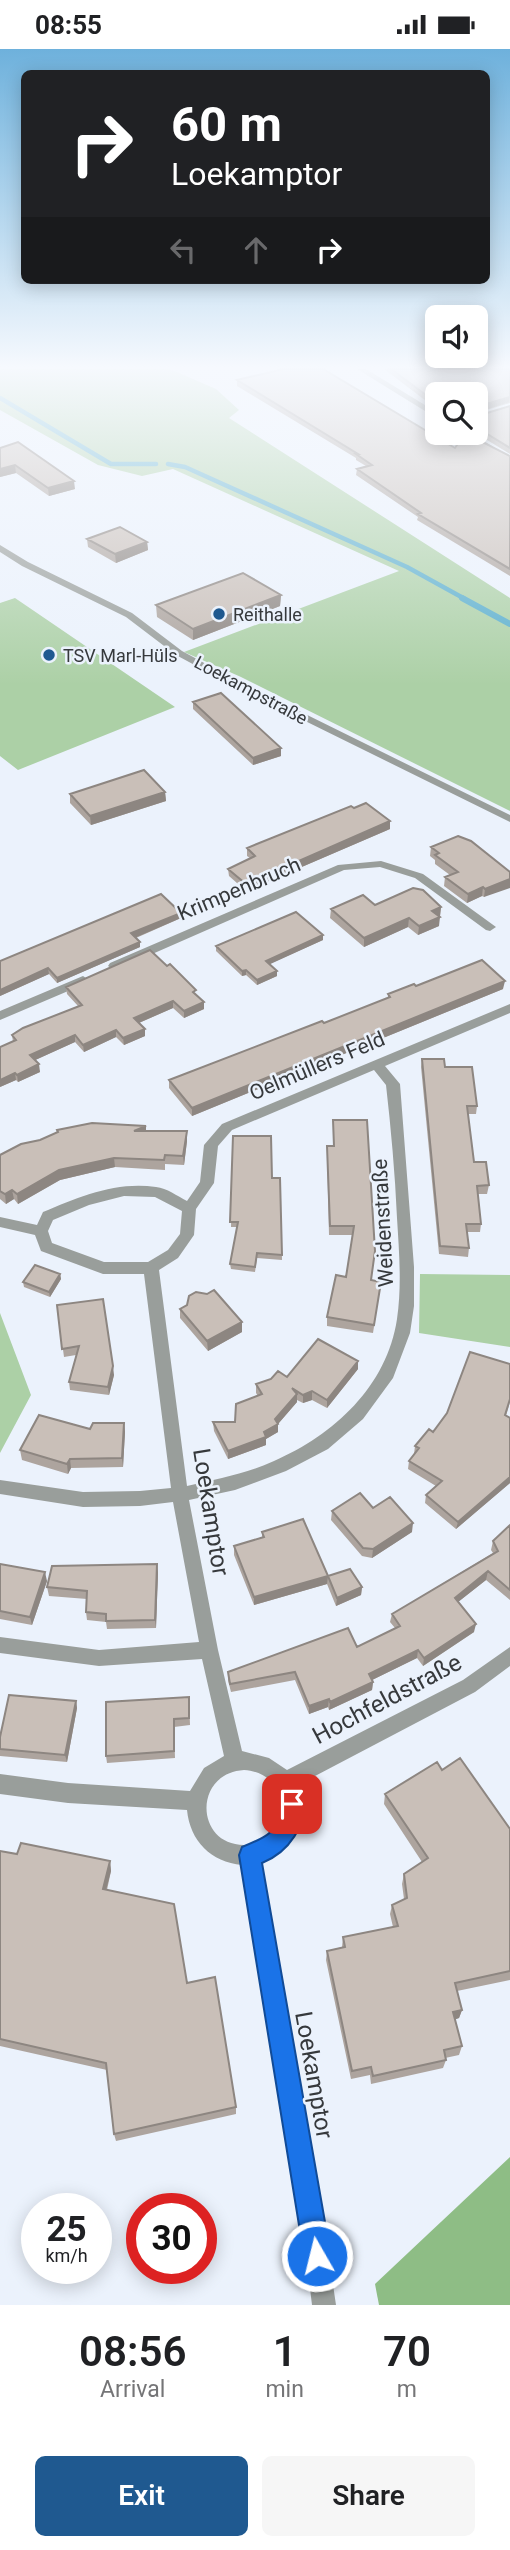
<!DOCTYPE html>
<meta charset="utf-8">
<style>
:root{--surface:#fff;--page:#f6f6f6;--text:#202124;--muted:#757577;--accent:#1f5990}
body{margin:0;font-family:Roboto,sans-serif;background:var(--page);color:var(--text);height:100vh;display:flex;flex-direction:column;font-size:26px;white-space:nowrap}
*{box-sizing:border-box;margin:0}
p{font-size:23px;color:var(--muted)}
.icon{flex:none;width:38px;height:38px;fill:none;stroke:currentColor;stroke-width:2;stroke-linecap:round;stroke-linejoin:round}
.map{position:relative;height:2256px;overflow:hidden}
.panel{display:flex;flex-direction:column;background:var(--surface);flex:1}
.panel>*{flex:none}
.guide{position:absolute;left:21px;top:21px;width:469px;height:214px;border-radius:10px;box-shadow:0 4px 18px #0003;background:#202124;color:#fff;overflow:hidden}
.fabs{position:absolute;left:425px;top:256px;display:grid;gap:14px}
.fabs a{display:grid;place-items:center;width:63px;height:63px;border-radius:10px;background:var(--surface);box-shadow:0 4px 18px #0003;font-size:35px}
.speed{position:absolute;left:21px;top:2144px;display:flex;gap:14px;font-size:35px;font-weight:700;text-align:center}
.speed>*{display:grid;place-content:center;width:91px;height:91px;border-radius:50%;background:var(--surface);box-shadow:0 4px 18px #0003;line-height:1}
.speed small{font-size:18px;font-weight:400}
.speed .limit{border:10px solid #d22;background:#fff;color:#111}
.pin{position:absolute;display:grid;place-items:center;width:60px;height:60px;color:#fff;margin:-30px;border-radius:14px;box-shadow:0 4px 10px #0006}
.me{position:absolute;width:77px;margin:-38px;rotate:352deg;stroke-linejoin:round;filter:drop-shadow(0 0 5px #0008)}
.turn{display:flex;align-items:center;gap:24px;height:147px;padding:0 35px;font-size:32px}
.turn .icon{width:91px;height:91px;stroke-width:2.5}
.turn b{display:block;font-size:49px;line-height:60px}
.lanes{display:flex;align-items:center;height:66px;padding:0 35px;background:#0003;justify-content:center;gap:35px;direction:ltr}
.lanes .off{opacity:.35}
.eta{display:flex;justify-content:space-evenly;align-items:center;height:119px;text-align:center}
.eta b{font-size:42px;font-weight:600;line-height:49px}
.cta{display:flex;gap:14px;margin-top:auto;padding:14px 35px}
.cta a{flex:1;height:80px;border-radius:10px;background:var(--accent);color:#fff;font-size:28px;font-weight:600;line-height:80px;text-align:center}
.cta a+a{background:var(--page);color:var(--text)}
.status{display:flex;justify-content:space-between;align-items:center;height:49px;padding:0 35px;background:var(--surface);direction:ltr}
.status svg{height:19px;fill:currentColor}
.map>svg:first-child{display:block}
</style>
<div class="status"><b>08:55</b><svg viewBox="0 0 49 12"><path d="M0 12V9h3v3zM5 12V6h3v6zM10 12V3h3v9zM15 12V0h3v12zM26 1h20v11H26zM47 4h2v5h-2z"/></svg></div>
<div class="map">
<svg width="510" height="2256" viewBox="0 0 510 2256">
<rect width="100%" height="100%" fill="#ebf2fc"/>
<!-- green -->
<path fill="#acd0a6" d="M0,320H170L216,340L239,361L229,369L510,549V762L241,628L184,603L399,522L173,420L142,427L98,416L0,361Z
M15,549L175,658L18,721L0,707V554Z
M420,1225L510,1226V1298L419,1284Z
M0,1264L31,1346L0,1404Z"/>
<!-- forest -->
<path fill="#8ebd85" d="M510,2108V2256H379L375,2235Z"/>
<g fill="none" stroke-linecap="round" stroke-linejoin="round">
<!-- stream-far1 -->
<path stroke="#58adcb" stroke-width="4.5" d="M0,349L111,415H156
M168,415L185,418L407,518L465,550"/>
<!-- stream -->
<path stroke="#58adcb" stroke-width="6" d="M462,549L510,575"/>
<!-- street -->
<path fill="#999e9b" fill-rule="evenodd" d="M357,320H366L438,364V370Z
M459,383H469L510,408V413Z
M0,496L28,513L132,564L182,602L234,630L510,766V773L228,634L176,606L126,568L22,517L0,503Z
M381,812L423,825L496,878L490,882L486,881L415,829L380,818L344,821L118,920L114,921L108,917L110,914L338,816Z
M83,927L89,931L87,934L0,971V962Z
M510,955V964L385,1017L400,1035L414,1218V1257L410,1284L393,1329L363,1370L328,1400L286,1422L235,1441L189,1451L218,1601L242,1702L269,1709L287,1721L463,1631L510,1598V1617L475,1643L296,1737C309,1770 293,1800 261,1813L325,2182L336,2256H312L303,2182L242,1816C211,1813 190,1792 187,1761L68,1754L0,1745V1725L68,1734L190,1742L204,1719L224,1707L202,1610L99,1617L0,1604V1588L99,1601L199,1593L173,1453L140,1457L83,1458L0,1445V1431L83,1443L140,1442L171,1439L144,1225H103L41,1202L35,1186L0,1178V1168L37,1176L43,1163C79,1148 116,1132 156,1138C167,1139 177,1147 187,1152L200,1133L204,1096L222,1075ZM374,1021L386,1036C391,1080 395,1124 397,1169C399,1202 402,1236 397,1270C387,1337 334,1386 274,1412C246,1425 217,1430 187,1437L159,1221L178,1209L194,1186L196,1160L214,1134L218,1097L232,1081ZM124,1147L155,1148L182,1162L180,1185L168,1201L148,1213H104L52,1194L48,1182L53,1171L89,1156ZM244,1721C295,1724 293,1796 244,1796C195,1796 193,1724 244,1721Z"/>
</g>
<!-- wall -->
<path fill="#ada49e" d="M384,320H510V354L476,364V345H438V361Z
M237,331L455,399L510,407V527L417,471L418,468L356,426L357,420L366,417L356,411V409L237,337Z
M510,357V405L474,383H476V366L477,367Z
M0,399L75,440L49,447L16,424L0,428Z
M87,490L147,493L148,501L116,514L88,498Z
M281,546L280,557L193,591L157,568L156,556Z
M193,653L281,699V707L253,716L193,660Z
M165,743L166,752L91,776L70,754V745Z
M390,780L246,842L229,827L228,820L250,809L247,807V799Z
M431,798L510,823L484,848L482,847L467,854L444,837L445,828L450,826L435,815V811L430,807Z
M375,856L441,858L440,867H439V877L418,886L408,878L364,898L330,869L331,860Z
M181,864V869L136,889L140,893V898L57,934L49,925L0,947V912Z
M323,891L269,915L277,927L257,936L246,926L242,927L216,902V897Z
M416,937L503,940L192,1067L169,1039V1031L324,974L388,949V945Z
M66,938L197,946L204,960L184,969L173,959L139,974L145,987L124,996L116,988L84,1003L75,993L35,1011L40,1023L18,1033L16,1031L0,1038L13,993L12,986L78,957L67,945Z
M422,1010L445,1018L477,1057L476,1065H468L474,1113L489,1136L487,1145H478L481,1175L480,1183H467L469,1199L468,1208L439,1205L421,1018Z
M333,1071L371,1232L381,1233L373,1284L327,1277V1268L346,1228L353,1186H329L327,1106V1097H334Z
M146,1082H187V1092L184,1116L165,1115V1121L115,1118L60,1131L18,1155L14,1150L6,1155L0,1150V1106Z
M233,1087L272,1129H280L282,1211L257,1209L255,1223L231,1220L230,1215L237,1178H231Z
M60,1225L61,1230L50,1248L24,1238L23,1233Z
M207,1245L242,1273V1283L208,1302L180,1269V1260Z
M57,1256L114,1326L109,1346L70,1341L69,1333L76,1306L64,1308Z
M510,1315V1353L506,1367L510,1369V1434L456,1480L425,1454L426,1446L436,1437L408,1420L409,1412L414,1405L415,1397Z
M358,1320L327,1359L312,1351L303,1354L297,1351V1353L278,1375V1383L266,1390V1396L228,1410L214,1382L213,1373H235L258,1347L256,1344V1335L287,1328Z
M124,1374L125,1383L123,1418L71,1419L68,1425L22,1411L20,1401L90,1380Z
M373,1459L412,1483L372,1509L362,1507L331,1471L332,1462Z
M510,1476V1551L486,1531L458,1553L474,1583L423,1617L417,1609L372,1631L373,1633L372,1641L329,1661L328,1658L309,1665L295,1631L231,1643L228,1631V1623L357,1598L395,1579L390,1573L392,1565L493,1504L491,1501L493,1492Z
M262,1483L328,1527L362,1538L361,1546L336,1557L327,1535L254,1556L234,1506V1497L262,1489Z
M0,1515L47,1532L32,1576L0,1570Z
M158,1523L156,1579L107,1580L106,1573L87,1571L86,1563L87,1550L49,1547L47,1538Z
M189,1648L190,1676L174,1678L175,1709L107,1714L106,1707Z
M76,1652L77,1659L67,1713L0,1707V1688Z
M442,1721L510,1780V1931L457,1942L462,1961L459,1969L455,1970L462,1997L459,2006L445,2009L446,2011L443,2019L371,2035L370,2026L351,2030L326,1911L327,1902L342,1898L343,1888L393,1878L390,1865L392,1856L404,1850L402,1835L404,1825L422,1813L384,1755L385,1745Z
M0,1802L17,1805L110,1812L111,1822L107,1841L187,1934L236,2058V2065L116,2092L114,2085L107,2021L0,1997Z"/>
<!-- shaded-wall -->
<path fill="#8d8681" d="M510,348L509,353L476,364V358Z
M15,416L16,424L0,428V420Z
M74,432L75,440L49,447L48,439Z
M147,493L148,501L116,514L115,505Z
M281,546L280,557L193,591V580Z
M281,699V707L253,716V709Z
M165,743L166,752L91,776L90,767Z
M390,772V780L246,842V835Z
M510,830V839L484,848L485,840Z
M483,838L482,847L467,854L468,845Z
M441,858L440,867L431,871L432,862Z
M181,864V869L132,890L131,884Z
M440,868L439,877L418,886L419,877Z
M409,869L408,878L364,898V889Z
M323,886V891L266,917V912Z
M140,893V898L57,934V929Z
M48,919L49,925L0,947V941Z
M246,921V926L242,927V922Z
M277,922V927L257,936V931Z
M505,932L503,940L192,1067V1059Z
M173,952V959L134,976V969Z
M204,953V960L184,969V962Z
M145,980V987L124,996L123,989Z
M116,981V988L84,1003L83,996Z
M75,986V993L31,1013L30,1006Z
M39,1015L40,1023L18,1033L17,1026Z
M15,1024L16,1031L0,1038V1031Z
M146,1077V1087L134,1082Z
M187,1082V1092L184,1116L183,1107Z
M114,1109L115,1118L60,1131L18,1155L17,1145L59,1121Z
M12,1141L14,1150L6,1155L5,1145Z
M60,1225L61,1230L50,1248L49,1243Z
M242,1273V1283L208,1302L207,1292Z
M358,1312V1320L327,1359V1351Z
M113,1317L114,1326L109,1346L108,1338Z
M312,1342V1351L303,1354V1346Z
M297,1345V1353L278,1375V1383L266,1390V1396L228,1410V1402L264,1383Z
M124,1374L125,1383L123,1418L122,1409Z
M70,1410L71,1419L68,1425L67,1415Z
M510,1428V1434L456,1480L458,1473Z
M413,1474L412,1483L372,1509L373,1500Z
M157,1515L158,1523L156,1579L155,1571Z
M488,1522L486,1531L453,1557L455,1549Z
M45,1523L47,1532L32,1576L30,1568Z
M328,1527L327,1535L254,1556V1548Z
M362,1538L361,1546L336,1557L337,1549Z
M476,1575L474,1583L423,1617L424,1609Z
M418,1601L417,1609L368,1633L369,1625Z
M373,1633L372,1641L329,1661L330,1653Z
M329,1650L328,1658L309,1665V1657Z
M76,1652L77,1659L67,1713L65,1706Z
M110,1812L111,1822L104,1849L103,1840Z
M462,1961L459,1969L451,1972L453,1963Z"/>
<!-- building -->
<path fill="#c9bfb8" stroke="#8d8681" stroke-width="2" d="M284,320H323L455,399L465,384L510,407V520L418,465L421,464L357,420L372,416L356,405H358L237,331Z
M391,320H510V348L476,358V345H438V355Z
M510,357V399L476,378V366L477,367Z
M18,393L74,432L48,439L15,416L0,420V399Z
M120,478L147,493L115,505L87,490Z
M243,524L281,546L193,580L156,556Z
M221,644L281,699L253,709L193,653Z
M144,721L165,743L90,767L70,745Z
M366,754L390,772L246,835L228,820L255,807L247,799L351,757L354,759Z
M458,787L471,792L510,823V830L485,840L483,838L468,845L445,828L458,823L435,806L439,804L431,798Z
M413,839L423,841L441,858L432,862L440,868L419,877L409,869L364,889L331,860L363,846L375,856Z
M161,845L181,864L131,884L140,893L57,929L48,919L0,941V912Z
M296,863L323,886L266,912L277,922L257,931L246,921L242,922L216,897Z
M150,901L167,917L170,915L196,941L193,943L204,953L184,962L173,952L134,969L145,980L123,989L116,981L83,996L75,986L30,1006L39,1015L17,1026L15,1024L0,1031V998L16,991L12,986L23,979L82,956L66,938Z
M482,911L505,932L192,1059L169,1031L322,972L324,974L390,948L388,945L414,935L416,937Z
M422,1010H444L445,1018H472L477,1057H467L474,1113H486L489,1136L477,1137L481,1175H466L469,1199L440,1197Z
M333,1071H367L375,1202L371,1231L381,1233L374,1276L327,1268L336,1226L346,1228L354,1177H330L327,1097H334Z
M92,1074L146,1077L134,1082H187L183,1107L165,1106L164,1111L114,1109L59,1121L17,1145L12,1141L5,1145L0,1142V1106L21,1095L40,1091L58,1083L57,1081Z
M233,1087H271L272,1129H280L282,1206L257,1204L255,1218L230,1215L238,1173H230Z
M35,1216L60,1225L49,1243L23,1233Z
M214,1241L242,1273L207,1292L180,1260L187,1256L189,1247L196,1243L207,1245Z
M103,1250L113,1317L108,1338L69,1333L79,1297L62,1300L57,1256Z
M318,1290L358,1312L327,1351L312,1342L303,1346L292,1339L297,1345L275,1370L278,1375L264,1383L266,1388L228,1402L213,1373H235L236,1355L262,1345L256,1335L271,1330L278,1322L287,1328Z
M470,1303L510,1315V1350L505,1366L510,1369V1428L458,1473L426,1446L442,1432L409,1412L419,1399L415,1397L429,1380L433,1383L447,1364Z
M39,1366L90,1380L93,1374H124L122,1409L70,1410L67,1415L20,1401Z
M360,1444L373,1459L390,1448L413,1474L373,1500L363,1499L332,1462Z
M303,1470L328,1527L350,1520L362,1538L337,1549L328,1527L254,1548L234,1497L264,1488L262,1483Z
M510,1476V1541L488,1522L455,1549L476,1575L424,1609L418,1601L369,1625L373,1633L330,1653L329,1650L309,1657L295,1623L230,1635L228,1623L348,1579L357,1598L400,1577L392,1565L498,1502L493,1492Z
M0,1515L45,1523L30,1568L0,1562Z
M157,1515L155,1571L106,1572V1565L86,1563L87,1542L47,1538L52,1517Z
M9,1646L76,1652L65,1706L0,1700V1688Z
M189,1648V1669L174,1670V1702L106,1707V1653Z
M460,1709L510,1780V1922L455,1934L462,1961L453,1963L462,1997L444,2001L446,2011L373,2027L371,2018L352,2022L327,1902L345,1898L343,1888L398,1877L392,1856L407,1849L404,1825L428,1809L385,1745L437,1713L442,1721Z
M21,1794L110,1812L103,1840L174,1855L187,1934L215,1928L236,2058L114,2085L106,2014L0,1990V1802L17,1805Z"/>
<!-- sky -->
<linearGradient id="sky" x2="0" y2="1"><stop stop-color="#6eb1dc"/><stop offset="0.5" stop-color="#f6f9fe"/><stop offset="1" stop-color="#f6f9fe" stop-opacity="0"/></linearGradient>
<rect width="510" height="636" fill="url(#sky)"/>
<!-- route -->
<path fill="#1a73e8" stroke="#114b97" stroke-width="2" d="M292,1744L299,1748C311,1775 287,1804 262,1814L331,2207L327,2216L317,2220L308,2216L304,2207L239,1806L242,1798C282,1782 270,1782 284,1748Z"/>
<!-- markers -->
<g fill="#1f5990" stroke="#ebf2fc" stroke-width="2.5">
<circle cx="219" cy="565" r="7"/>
<circle cx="49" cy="606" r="7"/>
</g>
<g text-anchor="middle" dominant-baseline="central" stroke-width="5" stroke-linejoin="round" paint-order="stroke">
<!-- far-poi labels -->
<g font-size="18" fill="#36393c" stroke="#ebf2fc" text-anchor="start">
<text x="233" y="565">Reithalle</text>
<text x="63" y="606">TSV Marl-Hüls</text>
</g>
<!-- far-street labels -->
<g font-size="18" fill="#36393c" stroke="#ebf2fc">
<text transform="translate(251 641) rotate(28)">Loekampstraße</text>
</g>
<!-- street labels -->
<g font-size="21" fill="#36393c" stroke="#ebf2fc">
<text transform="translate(239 840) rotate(-23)">Krimpenbruch</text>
<text transform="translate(317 1017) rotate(-23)">Oelmüllers Feld</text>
<text transform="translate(383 1174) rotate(-93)">Weidenstraße</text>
</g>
<!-- near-street labels -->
<g font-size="24" fill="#36393c" stroke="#ebf2fc">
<text transform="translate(211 1463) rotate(81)">Loekamptor</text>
<text transform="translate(387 1650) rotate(-28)">Hochfeldstraße</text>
<text transform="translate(314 2026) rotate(80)">Loekamptor</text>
</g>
</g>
</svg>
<div class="fabs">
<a><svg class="icon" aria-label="sound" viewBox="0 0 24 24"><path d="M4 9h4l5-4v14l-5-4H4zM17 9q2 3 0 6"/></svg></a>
<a><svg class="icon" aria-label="search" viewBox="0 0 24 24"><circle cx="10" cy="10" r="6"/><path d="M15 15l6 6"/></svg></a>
</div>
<div class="speed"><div>25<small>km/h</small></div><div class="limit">30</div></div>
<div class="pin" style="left:292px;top:1755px;background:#d93025"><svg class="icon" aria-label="arrive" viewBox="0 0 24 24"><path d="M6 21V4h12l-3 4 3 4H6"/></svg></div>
<svg class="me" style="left:317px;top:2207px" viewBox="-20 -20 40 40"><circle r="17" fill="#1a73e8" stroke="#fff" stroke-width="3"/><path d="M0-11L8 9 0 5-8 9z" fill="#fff"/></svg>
<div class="guide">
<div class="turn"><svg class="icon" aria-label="right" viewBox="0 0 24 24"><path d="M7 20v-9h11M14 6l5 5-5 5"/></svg><div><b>60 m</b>Loekamptor</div></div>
<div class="lanes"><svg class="icon off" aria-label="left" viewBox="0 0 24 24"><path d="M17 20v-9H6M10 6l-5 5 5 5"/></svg><svg class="icon off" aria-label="ahead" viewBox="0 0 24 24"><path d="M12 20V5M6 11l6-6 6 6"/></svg><svg class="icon" aria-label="right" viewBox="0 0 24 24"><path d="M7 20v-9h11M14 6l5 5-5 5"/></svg></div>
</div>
</div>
<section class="panel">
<div class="eta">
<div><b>08:56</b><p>Arrival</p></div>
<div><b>1</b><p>min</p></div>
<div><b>70</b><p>m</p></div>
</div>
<div class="cta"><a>Exit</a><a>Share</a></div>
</section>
